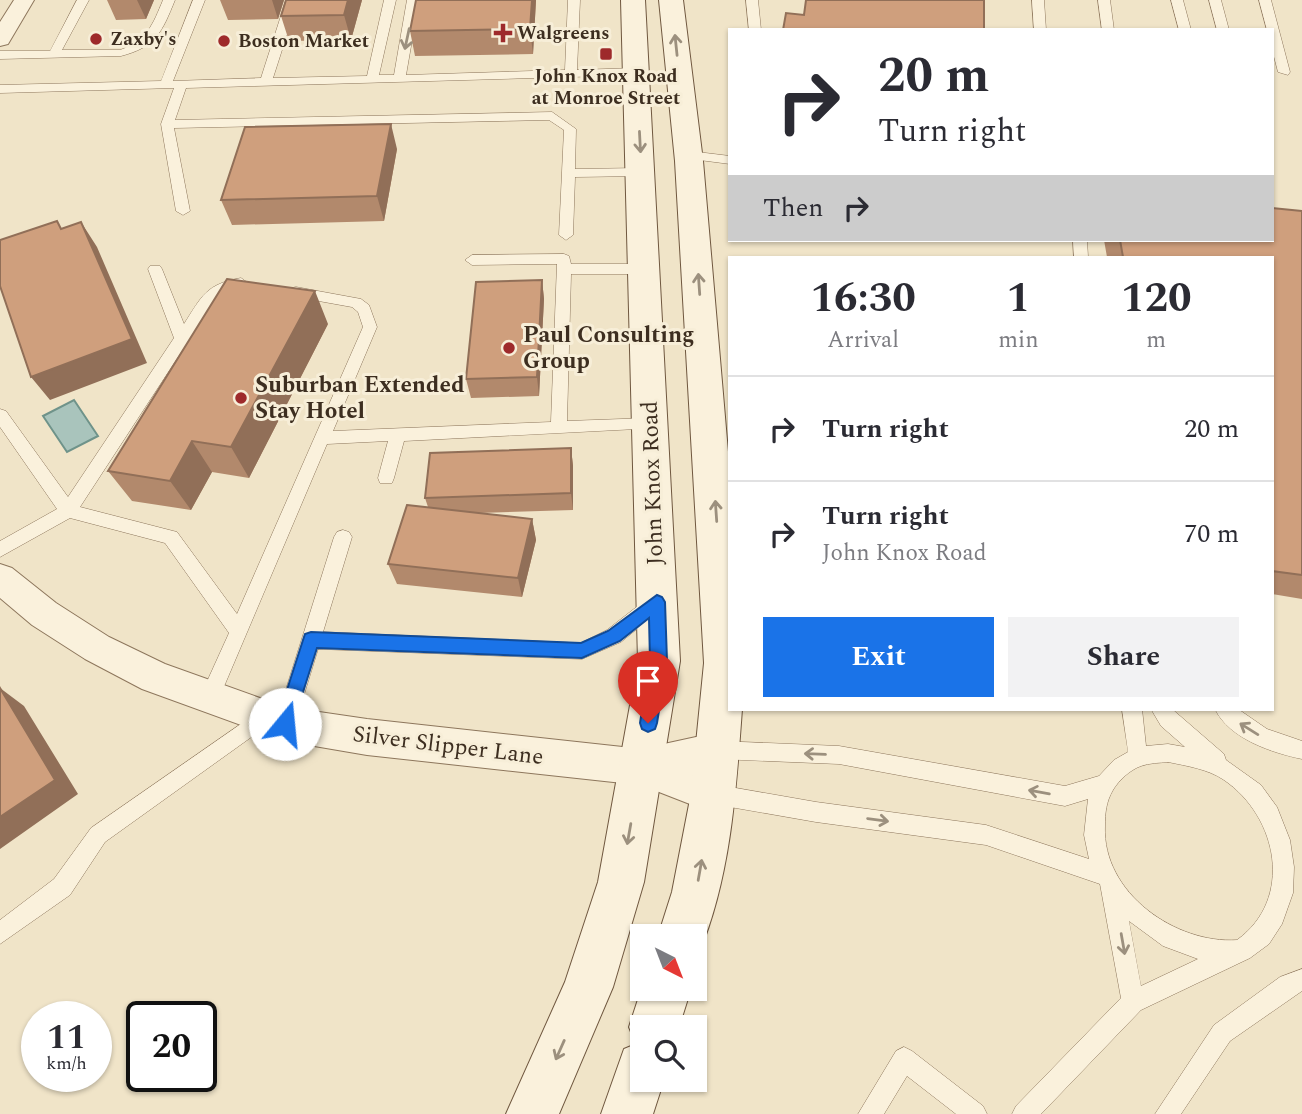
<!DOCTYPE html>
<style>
:root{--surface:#fff;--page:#f2f2f3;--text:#2b2b33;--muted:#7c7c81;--line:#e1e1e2;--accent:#1a73e8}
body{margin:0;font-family:Spectral,serif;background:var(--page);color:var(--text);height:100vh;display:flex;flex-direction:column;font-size:26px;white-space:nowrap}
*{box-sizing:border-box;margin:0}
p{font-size:23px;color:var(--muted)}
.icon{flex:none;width:38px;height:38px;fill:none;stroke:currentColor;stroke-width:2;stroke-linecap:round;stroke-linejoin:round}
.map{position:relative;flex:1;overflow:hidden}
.drawer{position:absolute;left:728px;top:256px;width:546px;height:455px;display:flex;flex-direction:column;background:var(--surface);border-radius:0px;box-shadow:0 2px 5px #0004}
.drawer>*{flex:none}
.hud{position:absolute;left:728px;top:28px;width:546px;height:214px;border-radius:0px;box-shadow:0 2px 5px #0004;background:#fff;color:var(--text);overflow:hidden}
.needle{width:46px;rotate:138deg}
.fabs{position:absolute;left:630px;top:924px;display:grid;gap:14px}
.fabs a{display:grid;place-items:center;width:77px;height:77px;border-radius:0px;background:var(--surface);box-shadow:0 2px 5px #0004;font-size:35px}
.speed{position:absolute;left:21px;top:1001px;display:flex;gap:14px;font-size:35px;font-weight:700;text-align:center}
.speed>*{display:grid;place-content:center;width:91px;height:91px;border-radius:50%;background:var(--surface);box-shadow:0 2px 5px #0004;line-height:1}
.speed small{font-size:18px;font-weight:400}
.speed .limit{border:4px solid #111;border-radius:10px;background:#fff;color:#111}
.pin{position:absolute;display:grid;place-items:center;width:60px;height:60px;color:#fff;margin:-72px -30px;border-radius:50% 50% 50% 0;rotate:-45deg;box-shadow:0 0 7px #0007}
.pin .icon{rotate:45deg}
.me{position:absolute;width:77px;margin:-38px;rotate:17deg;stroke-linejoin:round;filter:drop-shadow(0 0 5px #0008)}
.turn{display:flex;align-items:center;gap:24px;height:147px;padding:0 35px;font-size:32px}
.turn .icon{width:91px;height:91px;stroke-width:2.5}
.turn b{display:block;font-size:49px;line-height:60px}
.then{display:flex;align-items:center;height:66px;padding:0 35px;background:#0003;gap:14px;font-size:26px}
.eta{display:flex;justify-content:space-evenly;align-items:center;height:119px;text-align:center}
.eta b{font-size:42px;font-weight:700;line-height:49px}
.action{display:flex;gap:14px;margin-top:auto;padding:14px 35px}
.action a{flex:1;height:80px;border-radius:0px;background:var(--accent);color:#fff;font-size:28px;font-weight:700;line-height:80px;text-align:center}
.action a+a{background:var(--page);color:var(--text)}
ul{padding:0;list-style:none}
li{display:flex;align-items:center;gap:21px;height:105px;padding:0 35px;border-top:2px solid var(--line)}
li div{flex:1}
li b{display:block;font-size:26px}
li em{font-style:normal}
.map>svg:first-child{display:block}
</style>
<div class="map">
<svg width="1302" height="1114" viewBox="0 0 1302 1114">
<rect width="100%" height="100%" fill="#f0e4c8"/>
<!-- water -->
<path fill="#a9c4bc" stroke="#6f938a" stroke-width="2" d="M74,400L98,436L67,452L43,416Z"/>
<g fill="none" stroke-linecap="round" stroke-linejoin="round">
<!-- lane casing -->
<g stroke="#8d765c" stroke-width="1">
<path id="lane" d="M77,0H89L62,50H120C147,41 153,24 163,0H175C162,32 156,47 121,56L0,59V51H50Z
M193,0H205L173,81L261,78L286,0H298L273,78L367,76L384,0H396L379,75H394L407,0H419L406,75L565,70L568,0H580L577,70L636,68L642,72L640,75L186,88L175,120L552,112L576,129L575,169L641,168L648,172L641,176L575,177L573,235L566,240L559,235L564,130L549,120L174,128L190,211L183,215L176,211L161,124L174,88L0,93V85L161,81Z
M746,0H758L761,30H749Z
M1032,0H1044L1046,30H1034Z
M1098,0H1110L1114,30H1102Z
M1171,0H1183L1191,30H1179Z
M1209,0H1221L1229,30H1217Z
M1259,0H1271L1290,72L1288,75L1278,72L1272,49V30H1267Z
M689,151L730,156V164L684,158V152Z
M1073,240H1087L1088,257H1074Z
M564,254L569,256L571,264H645L652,269L645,274H571L567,421L650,418L656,420L658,424L656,428L404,441L394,478L392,483H380L378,478L388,441L327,444L217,703L210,706L203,703L200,697L229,633L165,543L70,518L0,557V541L57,509L0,427V409L6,411L68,497L174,338L148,269L150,266H160L162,269L184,324C202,296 206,284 241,278L248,283L246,287L228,290L217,297L80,507L177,532L237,614L363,327L358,312L352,307L291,296L289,292L291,288L296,287L361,299L369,305L377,327L333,431L551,422L557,264L472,265L465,260L472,255Z
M343,530L349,532L352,537L323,632L581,643L607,630L648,598L654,596L660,598L663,604L660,610L621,642L582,659L318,649L295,724L292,730L285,733L278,730L275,724L334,537L337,532Z
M264,708L271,711L274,717L271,723L105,842L70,895L0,944V920L54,879L91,828Z
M1122,709H1142L1146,746L1168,744L1185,747L1161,726L1151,709H1172L1224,754L1226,760L1261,785L1277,807L1290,840L1294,867L1293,893L1282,924L1269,944L1250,958L1141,1010L1041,1114H1012L1016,1106L1121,998L1100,884L986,845L816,822L713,804L706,801L703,794L706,787L713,784L816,802L986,825L1089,859L1084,835L1088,799L1065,806L839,764L719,759L712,757L709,750L712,743L719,741L839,746L1065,786L1099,776L1114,760L1128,752ZM1168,762C1187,766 1208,769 1224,780C1278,817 1294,899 1237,940C1176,944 1102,893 1105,826C1105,813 1106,802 1113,790C1119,780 1130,770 1141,766C1149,763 1159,763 1168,762ZM1129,921L1163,946L1198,959L1141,986Z
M1215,709H1238L1267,729L1302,741V759C1273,753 1229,739 1215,709Z
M1302,969V991L1230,1041L1181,1114H1155L1214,1025L1280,977Z
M904,1047L912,1051L983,1106L987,1114H956L907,1076L884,1114H858L896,1051Z"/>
</g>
<!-- street casing -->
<g stroke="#8d765c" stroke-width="2">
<path id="street" d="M14,0H34L8,44L0,46V22Z
M0,564L12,568L56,603L109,637L165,664L285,707L367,719L641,749L719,732L732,737L738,750L732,763L703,771L727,781L732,794L727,807L713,813L641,785L367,755L285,741L142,689L85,659L32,625L0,598Z"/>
</g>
<!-- secondary casing -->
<g stroke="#6f573f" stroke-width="2">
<path id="secondary" d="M621,0H645L680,661L644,882L613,987L559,1114H506L565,982L598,882L638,661Z
M659,0H683L703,161L730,475V709H742C736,791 731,876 699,953L695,955V936H658L672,892L691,794L704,663L675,161Z
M642,987V989H691L679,1027H642V1080H664L653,1114H601L624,1049L636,1044L629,1027Z"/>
</g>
<!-- lane -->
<use href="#lane" fill="#faf1dc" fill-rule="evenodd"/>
<!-- street -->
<use href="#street" fill="#faf1dc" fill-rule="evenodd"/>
<!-- secondary -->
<use href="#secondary" fill="#faf1dc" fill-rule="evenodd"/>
</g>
<!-- wall -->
<path fill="#b2896c" d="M107,0H154L146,19L116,20Z
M220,0H284L278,19L228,20Z
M286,0H362L351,40L289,41L281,16Z
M416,0H536L533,54L415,56L410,31Z
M397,149L384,221L232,225L221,200Z
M1302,211V599L1272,594V257H1107L1104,240H1272Z
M542,280L544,299L539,396L471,398L466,379Z
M328,324L249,478L212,472L191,510L132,501L108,471Z
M571,448L573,466V510L479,513L532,519L536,540L522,597L397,584L388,564L428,507L425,498Z"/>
<!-- shaded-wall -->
<path fill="#916f58" d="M137,0H154L146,19Z
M272,0H284L278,19Z
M348,0H362L351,40L344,15Z
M532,0H536L533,54L530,29Z
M391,124L397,149L384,221L377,196Z
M81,222L97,247L147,363L50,400L31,377Z
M542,280L544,299L539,396L537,377Z
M315,291L328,324L249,478L231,447Z
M192,441L212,472L191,510L170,481Z
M571,448L573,466V510L571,493Z
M532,519L536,540L522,597L518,578Z
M0,688L24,706L78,794L0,849Z"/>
<!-- building -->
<path fill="#cf9f7d" stroke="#916f58" stroke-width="2" d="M286,0H348L344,15L281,16Z
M416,0H532L530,29L410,31Z
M806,0H984V30H783L786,13L804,15Z
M391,124L377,196L221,200L245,127Z
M1272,208L1302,211V575L1272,571V257H1123L1120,240H1272Z
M57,221L61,229L81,222L132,339L31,377L0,286V240Z
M227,279L315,291L231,447L192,441L170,481L108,471Z
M542,280L537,377L466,379L476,282Z
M571,448V493L425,498L430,453Z
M407,505L532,519L518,578L388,564Z
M0,688L55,780L0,817Z"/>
<!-- one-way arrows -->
<defs><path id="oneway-shaft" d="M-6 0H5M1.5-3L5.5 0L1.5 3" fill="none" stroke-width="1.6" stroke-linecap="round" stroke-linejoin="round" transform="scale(1.75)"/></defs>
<g stroke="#9c907e">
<use href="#oneway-shaft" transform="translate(407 39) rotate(102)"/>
<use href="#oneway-shaft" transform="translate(676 45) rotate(-96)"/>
<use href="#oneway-shaft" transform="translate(640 142) rotate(87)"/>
<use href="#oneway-shaft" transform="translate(699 284) rotate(-94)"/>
<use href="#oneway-shaft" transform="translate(716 511) rotate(-94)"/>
<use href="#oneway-shaft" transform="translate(1249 729) rotate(-148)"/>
<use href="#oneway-shaft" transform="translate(815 754) rotate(-178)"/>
<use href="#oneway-shaft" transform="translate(1039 792) rotate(-170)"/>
<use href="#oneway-shaft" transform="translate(878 820) rotate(8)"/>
<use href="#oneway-shaft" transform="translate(629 834) rotate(100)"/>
<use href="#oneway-shaft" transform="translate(700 870) rotate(-80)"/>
<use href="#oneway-shaft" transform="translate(1123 944) rotate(80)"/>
<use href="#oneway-shaft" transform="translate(560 1050) rotate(114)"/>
</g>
<!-- route -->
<path fill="#1a73e8" stroke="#114b97" stroke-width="2" d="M657,595L662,597L665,602L667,661L657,723L655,729L648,732L642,729L640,723L650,661L649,618L620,641L582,658L317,648L291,730L285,732L279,730L276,724L303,640L305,634L311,632L581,643L608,631Z"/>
<!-- markers -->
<g fill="#9e2a2b" stroke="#f7eed8" stroke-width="2.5">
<path d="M499.5 22.5h7v7h7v7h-7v7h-7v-7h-7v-7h7z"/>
<circle cx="96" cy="39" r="7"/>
<circle cx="224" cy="41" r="7"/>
<rect x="599" y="47" width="14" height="14" rx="3.5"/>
<circle cx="509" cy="348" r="7"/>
<circle cx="241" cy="398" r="7"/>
</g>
<g text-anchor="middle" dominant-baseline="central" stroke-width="6" stroke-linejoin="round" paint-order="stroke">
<!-- far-poi labels -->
<g font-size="19" font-weight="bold" fill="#3d2e20" stroke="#f7eed8" text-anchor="start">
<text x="517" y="33">Walgreens</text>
<text x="110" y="39">Zaxby's</text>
<text x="238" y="41">Boston Market</text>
<text x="606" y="76" text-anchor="middle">John Knox Road<tspan x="606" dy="22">at Monroe Street</tspan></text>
</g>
<!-- poi labels -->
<g font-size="23" font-weight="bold" fill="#3d2e20" stroke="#f7eed8" text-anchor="start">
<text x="523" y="335">Paul Consulting<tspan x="523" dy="26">Group</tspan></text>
<text x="255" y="385">Suburban Extended<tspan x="255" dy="26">Stay Hotel</tspan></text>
</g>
<!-- street labels -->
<g font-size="23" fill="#3d2e20" stroke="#f7eed8">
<text transform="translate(653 483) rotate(-92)">John Knox Road</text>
<text transform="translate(448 746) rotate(7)">Silver Slipper Lane</text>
</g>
</g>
</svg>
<div class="fabs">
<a><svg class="needle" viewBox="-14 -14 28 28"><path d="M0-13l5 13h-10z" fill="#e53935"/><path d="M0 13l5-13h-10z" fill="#7c7c81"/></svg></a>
<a><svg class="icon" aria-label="search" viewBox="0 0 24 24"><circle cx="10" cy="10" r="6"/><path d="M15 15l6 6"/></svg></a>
</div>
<div class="speed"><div>11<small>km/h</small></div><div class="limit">20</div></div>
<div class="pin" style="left:648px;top:723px;background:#d93025"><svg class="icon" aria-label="arrive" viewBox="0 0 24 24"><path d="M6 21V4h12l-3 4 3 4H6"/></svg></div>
<svg class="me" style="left:285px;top:724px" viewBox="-20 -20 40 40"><circle r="19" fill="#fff"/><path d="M0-13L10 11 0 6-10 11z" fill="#1a73e8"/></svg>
<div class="hud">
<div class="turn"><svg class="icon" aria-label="right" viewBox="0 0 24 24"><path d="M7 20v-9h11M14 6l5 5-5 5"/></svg><div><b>20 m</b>Turn right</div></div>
<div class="then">Then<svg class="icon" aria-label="right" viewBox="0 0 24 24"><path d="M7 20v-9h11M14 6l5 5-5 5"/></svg></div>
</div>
<section class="drawer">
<div class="eta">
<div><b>16:30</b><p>Arrival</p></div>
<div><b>1</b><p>min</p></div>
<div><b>120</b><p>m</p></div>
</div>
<ul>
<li><svg class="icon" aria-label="right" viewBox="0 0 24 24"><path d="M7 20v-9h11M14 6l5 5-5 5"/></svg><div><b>Turn right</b></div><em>20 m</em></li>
<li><svg class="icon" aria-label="right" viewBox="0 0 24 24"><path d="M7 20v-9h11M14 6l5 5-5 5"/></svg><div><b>Turn right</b><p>John Knox Road</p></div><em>70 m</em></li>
</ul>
<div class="action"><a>Exit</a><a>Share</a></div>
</section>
</div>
